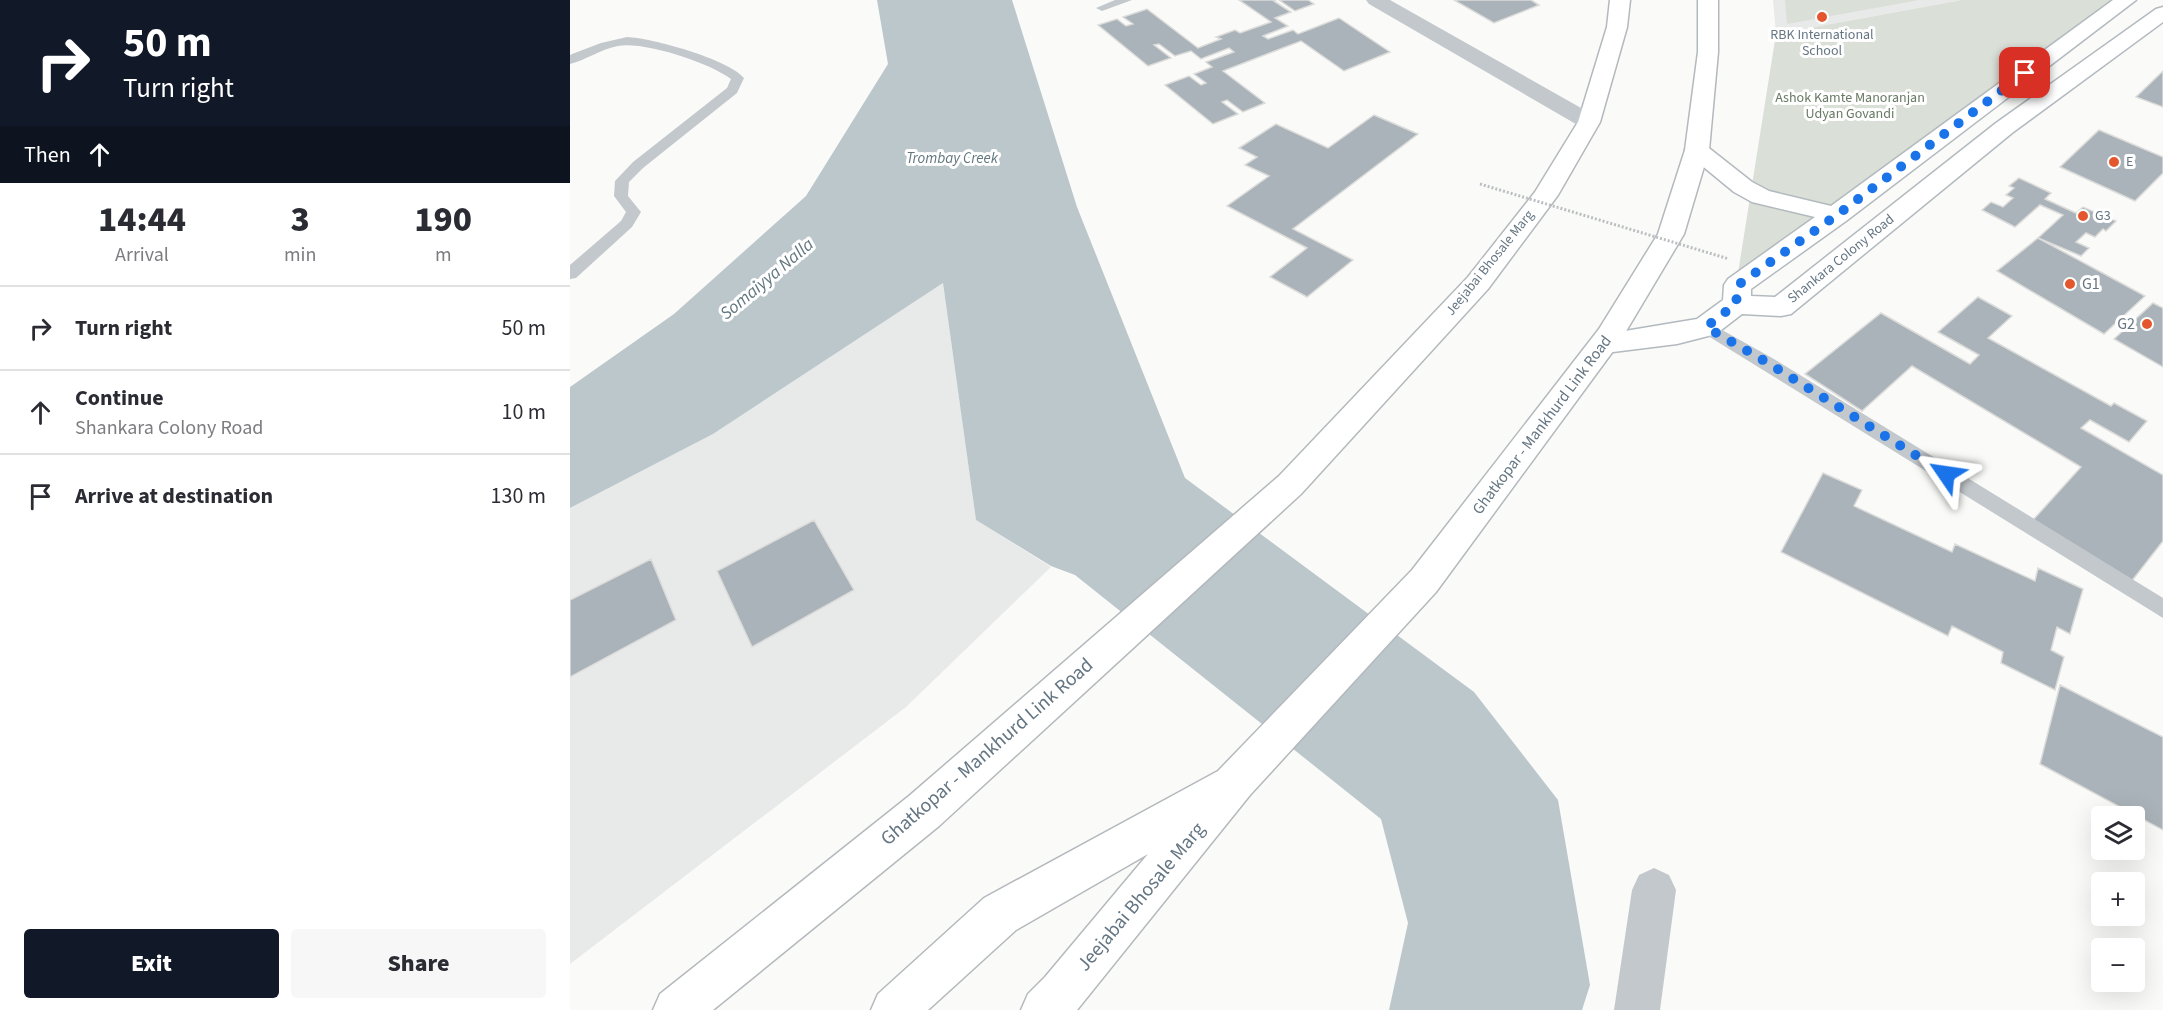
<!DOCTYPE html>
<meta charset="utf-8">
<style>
:root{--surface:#fff;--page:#f7f7f7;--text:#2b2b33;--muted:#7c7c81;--line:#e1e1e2;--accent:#111827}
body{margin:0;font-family:"Source Sans 3",sans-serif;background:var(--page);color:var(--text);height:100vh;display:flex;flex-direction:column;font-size:22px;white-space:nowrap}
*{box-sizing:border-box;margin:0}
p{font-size:20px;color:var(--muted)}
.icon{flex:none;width:33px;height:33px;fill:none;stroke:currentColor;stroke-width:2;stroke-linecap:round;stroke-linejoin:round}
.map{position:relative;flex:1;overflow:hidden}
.side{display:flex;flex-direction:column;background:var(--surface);width:570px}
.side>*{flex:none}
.top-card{background:#111827;color:#fff;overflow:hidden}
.tools{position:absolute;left:1521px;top:806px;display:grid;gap:12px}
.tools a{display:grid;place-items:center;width:54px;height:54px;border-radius:6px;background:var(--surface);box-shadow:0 6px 24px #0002;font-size:30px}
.pin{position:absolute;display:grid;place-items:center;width:51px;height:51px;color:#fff;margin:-26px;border-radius:12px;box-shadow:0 3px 9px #0006}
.me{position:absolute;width:66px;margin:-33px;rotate:302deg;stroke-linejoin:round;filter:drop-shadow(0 0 4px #0008)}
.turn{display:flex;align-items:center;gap:21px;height:126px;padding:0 24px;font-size:27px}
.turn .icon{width:78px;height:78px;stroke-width:2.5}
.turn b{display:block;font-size:42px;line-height:51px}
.then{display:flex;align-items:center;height:57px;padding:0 24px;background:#0003;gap:12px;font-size:22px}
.eta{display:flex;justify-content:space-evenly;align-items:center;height:102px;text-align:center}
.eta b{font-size:36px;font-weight:800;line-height:42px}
.button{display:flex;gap:12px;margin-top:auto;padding:12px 24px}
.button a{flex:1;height:69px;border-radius:6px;background:var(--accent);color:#fff;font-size:24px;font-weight:800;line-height:69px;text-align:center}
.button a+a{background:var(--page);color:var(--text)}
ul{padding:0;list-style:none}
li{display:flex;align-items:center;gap:18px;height:84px;padding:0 24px;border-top:2px solid var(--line)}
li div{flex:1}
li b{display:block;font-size:22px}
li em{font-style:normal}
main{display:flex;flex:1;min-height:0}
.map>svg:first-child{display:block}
</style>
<main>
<section class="side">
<div class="top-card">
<div class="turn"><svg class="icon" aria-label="right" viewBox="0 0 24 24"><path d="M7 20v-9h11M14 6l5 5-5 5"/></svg><div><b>50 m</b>Turn right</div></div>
<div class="then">Then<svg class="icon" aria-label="ahead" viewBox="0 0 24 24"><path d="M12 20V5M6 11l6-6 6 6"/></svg></div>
</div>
<div class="eta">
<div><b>14:44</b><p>Arrival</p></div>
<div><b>3</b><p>min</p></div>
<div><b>190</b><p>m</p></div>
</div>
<ul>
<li><svg class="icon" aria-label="right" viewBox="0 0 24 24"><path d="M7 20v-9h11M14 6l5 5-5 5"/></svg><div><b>Turn right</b></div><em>50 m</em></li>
<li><svg class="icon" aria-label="ahead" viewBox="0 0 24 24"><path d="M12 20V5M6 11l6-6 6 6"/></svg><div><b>Continue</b><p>Shankara Colony Road</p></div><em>10 m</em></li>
<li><svg class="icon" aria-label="arrive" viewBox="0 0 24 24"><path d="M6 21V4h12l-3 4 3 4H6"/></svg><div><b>Arrive at destination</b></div><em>130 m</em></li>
</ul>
<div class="button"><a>Exit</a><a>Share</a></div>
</section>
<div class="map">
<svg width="1593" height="1010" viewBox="0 0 1593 1010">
<rect width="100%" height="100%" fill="#fafaf8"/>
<!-- built -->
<path fill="#e8e9e9" d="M1203,0H1392L1206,34Z
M373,283L406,520L481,567L336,707L0,964V508L143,434Z"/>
<!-- green -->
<path fill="#dadfd7" d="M1215,0H1349L1217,24Z
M1392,0H1558L1168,273L1206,34Z"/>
<!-- water -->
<path fill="#bbc7cb" d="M307,0H442L507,207L615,478L904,692L988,800L1020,985L1012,1010H819L838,923L811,819L505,575L481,566L406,520L373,283L143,434L0,508V387L104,314L236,196L318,64Z"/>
<!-- building -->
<path fill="#aab3b9" stroke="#dcdcda" stroke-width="1.5" d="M669,0H706L704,1L721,12L705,18L718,26L693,36L698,39L723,30L728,34L769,18L820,52L774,71L731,41L653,71L695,103L673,112L657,100L652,102L668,114L643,124L595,85L619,76L631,85L636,83L624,74L642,67L636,62L664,52L659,48L631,59L621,51L605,56L589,44L584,45L601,58L578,66L528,25L547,19L556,26L563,24L553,17L577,9L628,48L651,39L646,37L665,30L670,33L701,22Z
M709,0H738L744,4L725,11Z
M884,0H961L969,5L924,23Z
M1593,71V107L1566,97Z
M804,115L848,134L723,229L783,260L737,297L700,277L737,248L657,206L699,176L675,165L687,157L669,148L706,124L758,148Z
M1529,130L1593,157V173L1565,201L1490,167Z
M1449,178L1481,193L1475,199L1506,213L1513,207L1546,221L1536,231L1533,229L1525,237L1516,233L1506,242L1519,248L1511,256L1468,238L1493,215L1470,205L1445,227L1412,210L1421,202L1433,207L1443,198L1436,195L1444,188L1439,186Z
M1468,238L1575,296L1534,334L1427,271Z
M1408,297L1442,316L1418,338L1541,406L1544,403L1577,421L1559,442L1520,420L1511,428L1593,475V541L1561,582L1463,520L1511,467L1342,366L1292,411L1235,374L1311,313L1400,364L1409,355L1368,332Z
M1583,303L1593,308V367L1544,339Z
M1253,473L1292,490L1284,506L1382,552L1385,544L1465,581L1468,568L1513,589L1500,634L1487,627L1481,650L1494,657L1485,690L1431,663L1433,652L1382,626L1378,636L1211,552Z
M244,520L284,590L182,647L147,571Z
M81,559L106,620L0,677V600Z
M1490,685L1593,737V830L1470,764Z"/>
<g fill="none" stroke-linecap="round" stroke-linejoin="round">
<!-- secondary casing -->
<g stroke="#b3babf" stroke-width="3">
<path id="secondary" d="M1543,0H1566L1276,221L1181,289V296L1205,297L1426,123L1586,9L1593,7V22L1442,133L1221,314L1211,316L1172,314L1146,334L1107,344L1035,353L1025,350L1021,343L1025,336L1127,319L1153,300L1154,285L1158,279L1245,217L1182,202L1164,192L1119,155L1115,150L1119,145L1127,143L1135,145L1182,182L1199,191L1261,206Z"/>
</g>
<!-- highway casing -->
<g stroke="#b4b9bd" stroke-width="3">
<path id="highway" d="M1040,0H1060L1057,27L1030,122L988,195L918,289L731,494L369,826L143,1010H83L90,994L339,796L709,476L898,277L965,192L1008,122L1037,27Z
M1128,0H1148V52L1139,150L1114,234L1049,343L866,592L680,795L507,1010H451L458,994L475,977L578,854L446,930L358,1010H301L308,994L414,898L648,771L842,570L1029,329L1088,234L1115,150L1128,52Z"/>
</g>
<!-- lane -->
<path fill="#c3c8cc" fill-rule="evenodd" d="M545,0H562L532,11L526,8Z
M57,37C82,38 158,59 174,78L167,93L73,168L59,182L58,196L71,212L62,227L6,278L0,279V265L51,221L56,212L44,196L45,181L63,162L157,88L161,79C140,63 74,41 48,46C31,49 16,60 0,64V55L2,54L31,43Z
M1136,321L1204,359L1593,598V618L1130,331L1128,327L1130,323Z"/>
<!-- street -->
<path fill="#c3c8cc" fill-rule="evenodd" d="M796,0H820L1027,117L1030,122L1027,127L1019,129L1011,127L799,4Z
M1084,868L1099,875L1106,890L1090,1010H1044L1062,890L1069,875Z"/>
<!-- secondary -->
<use href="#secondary" fill="#fff" fill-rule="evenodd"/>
<!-- highway -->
<use href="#highway" fill="#fff" fill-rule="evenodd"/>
<!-- path-bridge -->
<path stroke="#bbbfc2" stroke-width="3" stroke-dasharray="2 2" stroke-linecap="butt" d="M910,184L1159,259"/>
</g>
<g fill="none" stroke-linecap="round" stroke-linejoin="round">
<!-- route -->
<path stroke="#1a73e8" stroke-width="10" stroke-dasharray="0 18" d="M1376,474L1198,363L1136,327L1166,304L1168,285L1267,215L1455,73"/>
</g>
<!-- markers -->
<g fill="#e4572e" stroke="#fff" stroke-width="2">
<circle cx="1252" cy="17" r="6"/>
<circle cx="1544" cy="162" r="6"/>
<circle cx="1513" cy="216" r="6"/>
<circle cx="1500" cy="284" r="6"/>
<circle cx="1577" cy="324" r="6"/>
</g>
<g text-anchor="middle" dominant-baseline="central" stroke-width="6" stroke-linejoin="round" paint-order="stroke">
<!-- far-poi labels -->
<g font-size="14" fill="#657683" stroke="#fff" text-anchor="start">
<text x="1252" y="35" text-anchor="middle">RBK International<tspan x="1252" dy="16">School</tspan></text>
<text x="1556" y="162">E</text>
<text x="1525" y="216">G3</text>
</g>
<!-- far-park labels -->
<g font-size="14" fill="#687a64" stroke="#fff">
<text x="1280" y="98">Ashok Kamte Manoranjan<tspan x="1280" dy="16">Udyan Govandi</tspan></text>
</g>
<!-- far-street labels -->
<g font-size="14" fill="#657683" stroke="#fff">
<text transform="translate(1271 259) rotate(-39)">Shankara Colony Road</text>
<text transform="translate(920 263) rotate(-51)">Jeejabai Bhosale Marg</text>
</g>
<!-- far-water labels -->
<g font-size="15" font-style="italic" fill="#60757c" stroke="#fff">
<text x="382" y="158">Trombay Creek</text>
</g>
<!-- poi labels -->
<g font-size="16" fill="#657683" stroke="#fff" text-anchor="start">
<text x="1512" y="284">G1</text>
<text x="1565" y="324" text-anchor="end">G2</text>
</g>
<!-- street labels -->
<g font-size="16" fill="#657683" stroke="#fff">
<text transform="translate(972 425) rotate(-53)">Ghatkopar - Mankhurd Link Road</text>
</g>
<!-- water labels -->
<g font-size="18" font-style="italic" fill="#60757c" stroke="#fff">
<text transform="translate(197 279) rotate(-40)">Somaiyya Nalla</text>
</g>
<!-- near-street labels -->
<g font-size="20" fill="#657683" stroke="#fff">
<text transform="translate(417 752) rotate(-41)">Ghatkopar - Mankhurd Link Road</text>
<text transform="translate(571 897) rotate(-50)">Jeejabai Bhosale Marg</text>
</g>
</g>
</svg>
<div class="tools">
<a><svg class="icon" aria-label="layers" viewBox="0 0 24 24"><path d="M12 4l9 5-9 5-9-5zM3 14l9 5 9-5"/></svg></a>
<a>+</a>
<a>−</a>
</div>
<div class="pin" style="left:1455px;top:73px;background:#d93025"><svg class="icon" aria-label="arrive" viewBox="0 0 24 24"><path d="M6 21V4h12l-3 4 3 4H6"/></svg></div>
<svg class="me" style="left:1376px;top:474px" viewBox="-20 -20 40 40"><path d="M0-17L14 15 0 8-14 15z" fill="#1a73e8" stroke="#fff" stroke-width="4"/></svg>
</div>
</main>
